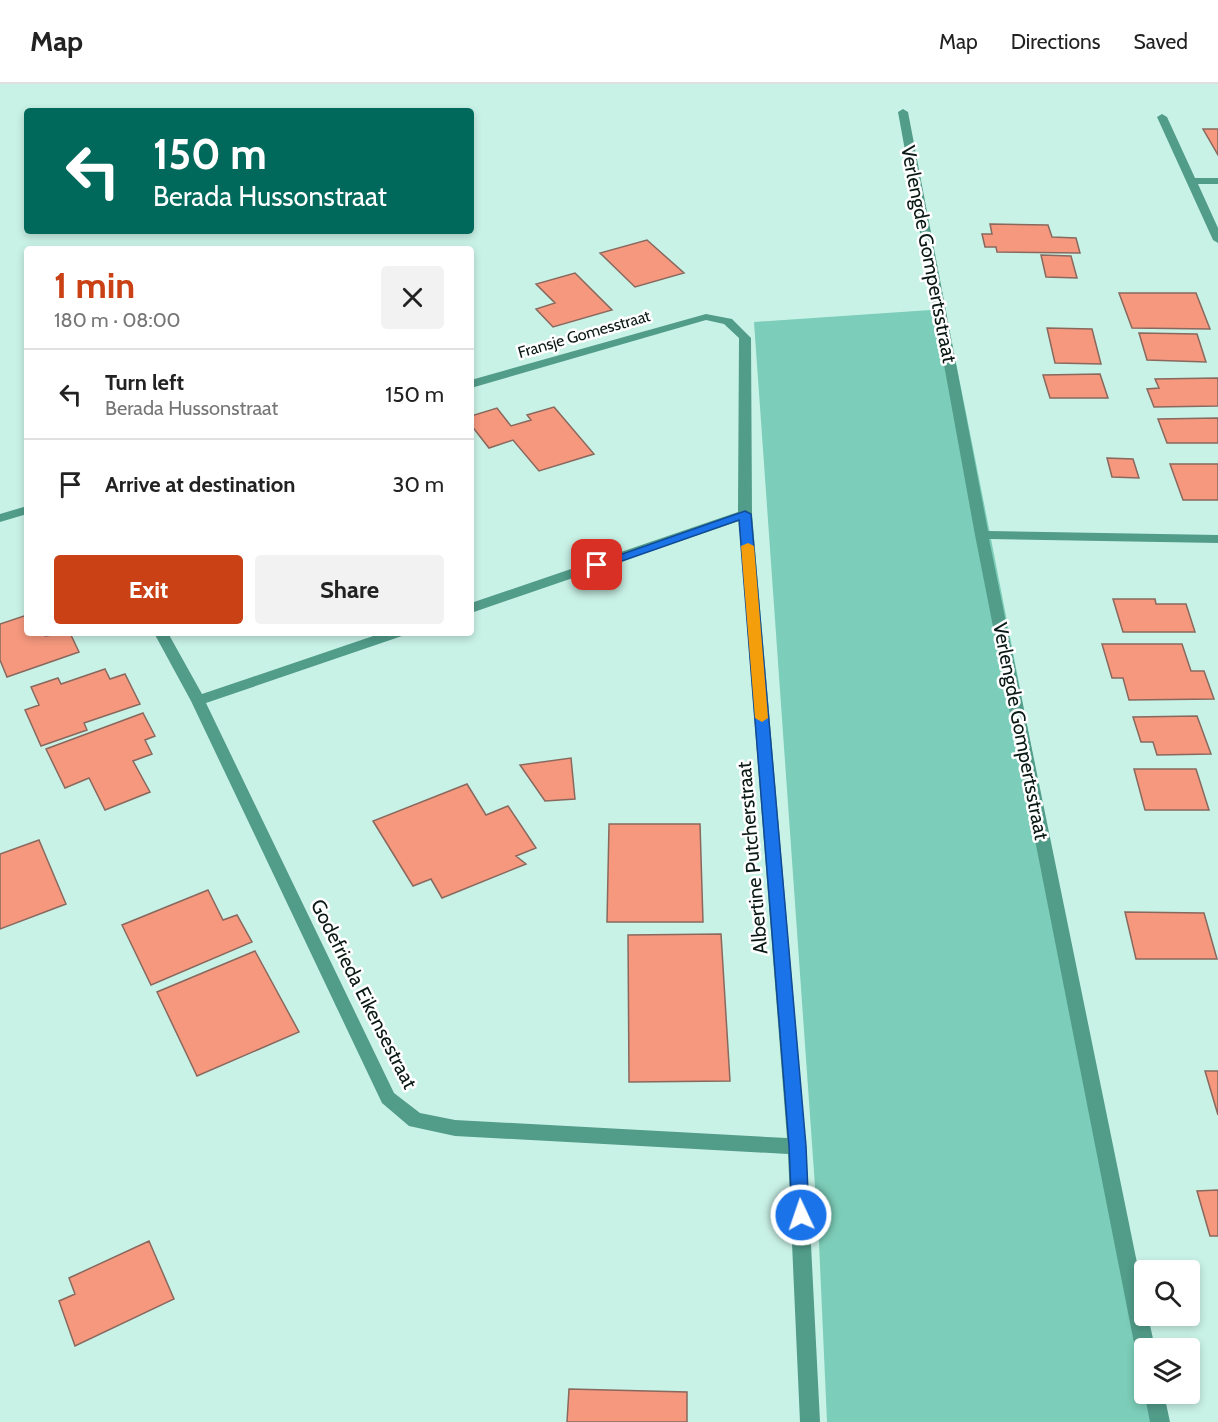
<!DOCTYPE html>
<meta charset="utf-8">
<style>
:root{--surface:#fff;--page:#f2f2f2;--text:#222;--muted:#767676;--line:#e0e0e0;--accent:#c94115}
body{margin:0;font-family:Cabin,sans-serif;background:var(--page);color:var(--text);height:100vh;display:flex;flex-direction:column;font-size:22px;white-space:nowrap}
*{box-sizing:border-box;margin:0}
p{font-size:20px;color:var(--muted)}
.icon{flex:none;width:33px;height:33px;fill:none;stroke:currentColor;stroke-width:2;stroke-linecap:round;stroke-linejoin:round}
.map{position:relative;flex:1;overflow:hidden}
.details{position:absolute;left:24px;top:162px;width:450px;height:390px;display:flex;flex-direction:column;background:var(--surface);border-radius:6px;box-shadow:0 3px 9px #0003}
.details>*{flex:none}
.top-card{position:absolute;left:24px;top:24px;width:450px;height:126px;border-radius:6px;box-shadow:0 3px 9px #0003;background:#00695c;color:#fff;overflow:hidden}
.tools{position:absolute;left:1134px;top:1176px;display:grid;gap:12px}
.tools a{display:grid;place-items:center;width:66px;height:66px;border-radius:6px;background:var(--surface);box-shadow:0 3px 9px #0003;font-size:30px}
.pin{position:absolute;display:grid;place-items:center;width:51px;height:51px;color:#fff;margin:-26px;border-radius:12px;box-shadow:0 3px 9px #0006}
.me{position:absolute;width:66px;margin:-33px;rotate:357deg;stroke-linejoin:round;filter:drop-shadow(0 0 4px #0008)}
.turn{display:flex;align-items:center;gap:21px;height:126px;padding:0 30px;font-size:27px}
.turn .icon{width:78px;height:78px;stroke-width:2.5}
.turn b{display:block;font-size:42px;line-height:51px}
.round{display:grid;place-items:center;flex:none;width:63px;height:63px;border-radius:6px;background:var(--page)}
.headline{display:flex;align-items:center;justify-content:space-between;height:102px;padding:0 30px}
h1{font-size:36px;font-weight:700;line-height:45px;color:var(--accent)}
.cta{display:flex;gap:12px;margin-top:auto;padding:12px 30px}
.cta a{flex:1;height:69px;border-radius:6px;background:var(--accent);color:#fff;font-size:24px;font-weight:700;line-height:69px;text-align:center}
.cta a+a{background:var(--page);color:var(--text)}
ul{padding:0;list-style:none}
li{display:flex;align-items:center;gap:18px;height:90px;padding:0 30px;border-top:2px solid var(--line)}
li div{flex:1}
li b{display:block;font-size:22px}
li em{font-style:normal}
header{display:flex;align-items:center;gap:36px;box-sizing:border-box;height:84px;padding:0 30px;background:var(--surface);border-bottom:2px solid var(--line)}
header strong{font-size:28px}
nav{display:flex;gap:33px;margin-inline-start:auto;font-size:21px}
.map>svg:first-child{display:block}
</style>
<header>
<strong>Map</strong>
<nav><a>Map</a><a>Directions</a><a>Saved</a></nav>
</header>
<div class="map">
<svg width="1218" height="1338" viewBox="0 0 1218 1338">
<rect width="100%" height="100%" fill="#c9f2e6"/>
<!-- green -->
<path fill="#7ccdb9" d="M945,225C1016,571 1078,918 1148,1264H1144V1310L1163,1338H827L819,1159L754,238Z"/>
<!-- building -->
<path fill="#f5987e" stroke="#89685e" stroke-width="1.5" d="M1203,45H1218V71Z
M990,140L1048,141L1052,153L1076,154L1080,169L997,168L996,163H985L982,150H992Z
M647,156L684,189L635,203L600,169Z
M1041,171L1071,172L1077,194L1046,193Z
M575,189L612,226L553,243L536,225L555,219L536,200Z
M1119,209H1196L1210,245L1132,244Z
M1047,244L1092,245L1101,280L1055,279Z
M1139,249L1197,250L1206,278L1147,276Z
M1100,290L1108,314H1050L1043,291Z
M1218,294V322L1154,323L1147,305L1159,304L1155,295Z
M554,323L594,370L539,387L513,356L489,364L471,341V332L497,324L511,342L531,336L527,331Z
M1218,334V359H1167L1158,335Z
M1107,374L1133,375L1139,394L1112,393Z
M1170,380H1218V416H1183Z
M1113,515H1155L1156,520H1186L1195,548H1123Z
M27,531V549H44L45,552L70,549L79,568L7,593L0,576V540Z
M1102,560H1182L1191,587H1204L1214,615L1129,616L1123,594H1112Z
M105,585L110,595L125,590L140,620L84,639L87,646L41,662L25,626L39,621L31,603L58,594L61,600Z
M143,629L155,652L145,656L152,670L133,677L150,708L105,726L89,694L65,704L46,665Z
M1197,632L1211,670L1157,671L1153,658H1141L1133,633Z
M571,674L575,715L545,717L520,681Z
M1134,685H1196L1209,726H1145Z
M467,700L486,731L508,722L536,764L516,772L526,780L442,814L431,795L413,802L373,737Z
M609,740H700L703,838H607Z
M39,756L66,820L0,845V770Z
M208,806L223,836L237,831L252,858L151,901L122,841Z
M1125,828L1204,829L1217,875H1136Z
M721,850L730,997L629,998L628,851Z
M255,867L299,948L197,992L157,908Z
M1205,987H1218V1031Z
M1218,1106V1152H1210L1197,1107Z
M149,1157L174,1215L75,1262L59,1217L75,1210L69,1194Z
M569,1305L687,1308V1338H567Z"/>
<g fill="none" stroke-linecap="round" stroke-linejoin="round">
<!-- street -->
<path fill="#529c8a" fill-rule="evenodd" d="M903,25L908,28L988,447L1218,451V459L989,455L1144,1213V1232H1148L1155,1264H1144V1273L1138,1271L1135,1264L975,451L898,28Z
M1162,30L1167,33L1195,94H1218V100H1198L1218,144V159L1213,156L1157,33Z
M706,230L732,235L751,254L752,430L806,1062L820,1338H800L788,1070L455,1052L409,1042L382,1019L191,617L154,549H168L202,610L382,549H404L402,552L206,619L394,1009L420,1029L455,1036L787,1054L739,437L471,529V519L738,428L739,254L724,240L706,236L471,304V296Z
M27,422V430L0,438V430Z
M1144,1308L1164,1310L1170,1338H1150Z"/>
</g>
<!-- route -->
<path fill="#1a73e8" stroke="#114b97" stroke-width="1.5" d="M745,427L751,430L806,1062L809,1131L807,1137L801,1139L794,1137L792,1131L789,1062L739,436L602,484L597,485L591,481Z"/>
<!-- slow -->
<path fill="#f59e0b" d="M748,459L754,462L768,634L762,638L755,634L741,462Z"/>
<g text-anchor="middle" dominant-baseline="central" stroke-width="5" stroke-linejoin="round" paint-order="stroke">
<!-- far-street labels -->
<g font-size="16" fill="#0a1915" stroke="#fff">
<text transform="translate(584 250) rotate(-16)">Fransje Gomesstraat</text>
</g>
<!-- street labels -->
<g font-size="20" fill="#0a1915" stroke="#fff">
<text transform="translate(929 170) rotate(79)">Verlengde Gompertsstraat</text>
<text transform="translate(1021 647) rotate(79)">Verlengde Gompertsstraat</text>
<text transform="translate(752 774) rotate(-95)">Albertine Putcherstraat</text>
<text transform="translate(364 910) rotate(63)">Godefrieda Eikensestraat</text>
</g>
</g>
</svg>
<div class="tools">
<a><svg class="icon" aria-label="search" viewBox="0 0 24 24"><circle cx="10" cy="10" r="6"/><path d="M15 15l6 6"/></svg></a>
<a><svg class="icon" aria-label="layers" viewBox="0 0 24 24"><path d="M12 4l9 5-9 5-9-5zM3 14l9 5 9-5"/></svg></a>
</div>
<div class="pin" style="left:597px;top:481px;background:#d93025"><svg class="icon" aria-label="arrive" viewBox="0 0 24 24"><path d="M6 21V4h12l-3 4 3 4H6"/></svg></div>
<svg class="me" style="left:801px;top:1131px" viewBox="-20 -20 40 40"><circle r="17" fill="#1a73e8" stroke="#fff" stroke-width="3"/><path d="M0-11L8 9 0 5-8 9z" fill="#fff"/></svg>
<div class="top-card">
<div class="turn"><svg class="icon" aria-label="left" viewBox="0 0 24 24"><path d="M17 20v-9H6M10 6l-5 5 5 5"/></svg><div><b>150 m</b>Berada Hussonstraat</div></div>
</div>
<section class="details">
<div class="headline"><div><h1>1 min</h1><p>180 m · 08:00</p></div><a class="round"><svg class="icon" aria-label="close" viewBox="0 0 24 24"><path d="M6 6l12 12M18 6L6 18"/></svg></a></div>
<ul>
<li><svg class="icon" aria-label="left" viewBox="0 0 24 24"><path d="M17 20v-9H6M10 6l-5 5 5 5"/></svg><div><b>Turn left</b><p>Berada Hussonstraat</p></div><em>150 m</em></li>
<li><svg class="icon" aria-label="arrive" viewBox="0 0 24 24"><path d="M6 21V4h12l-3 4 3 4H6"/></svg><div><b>Arrive at destination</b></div><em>30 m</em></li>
</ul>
<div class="cta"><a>Exit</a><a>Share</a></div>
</section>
</div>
